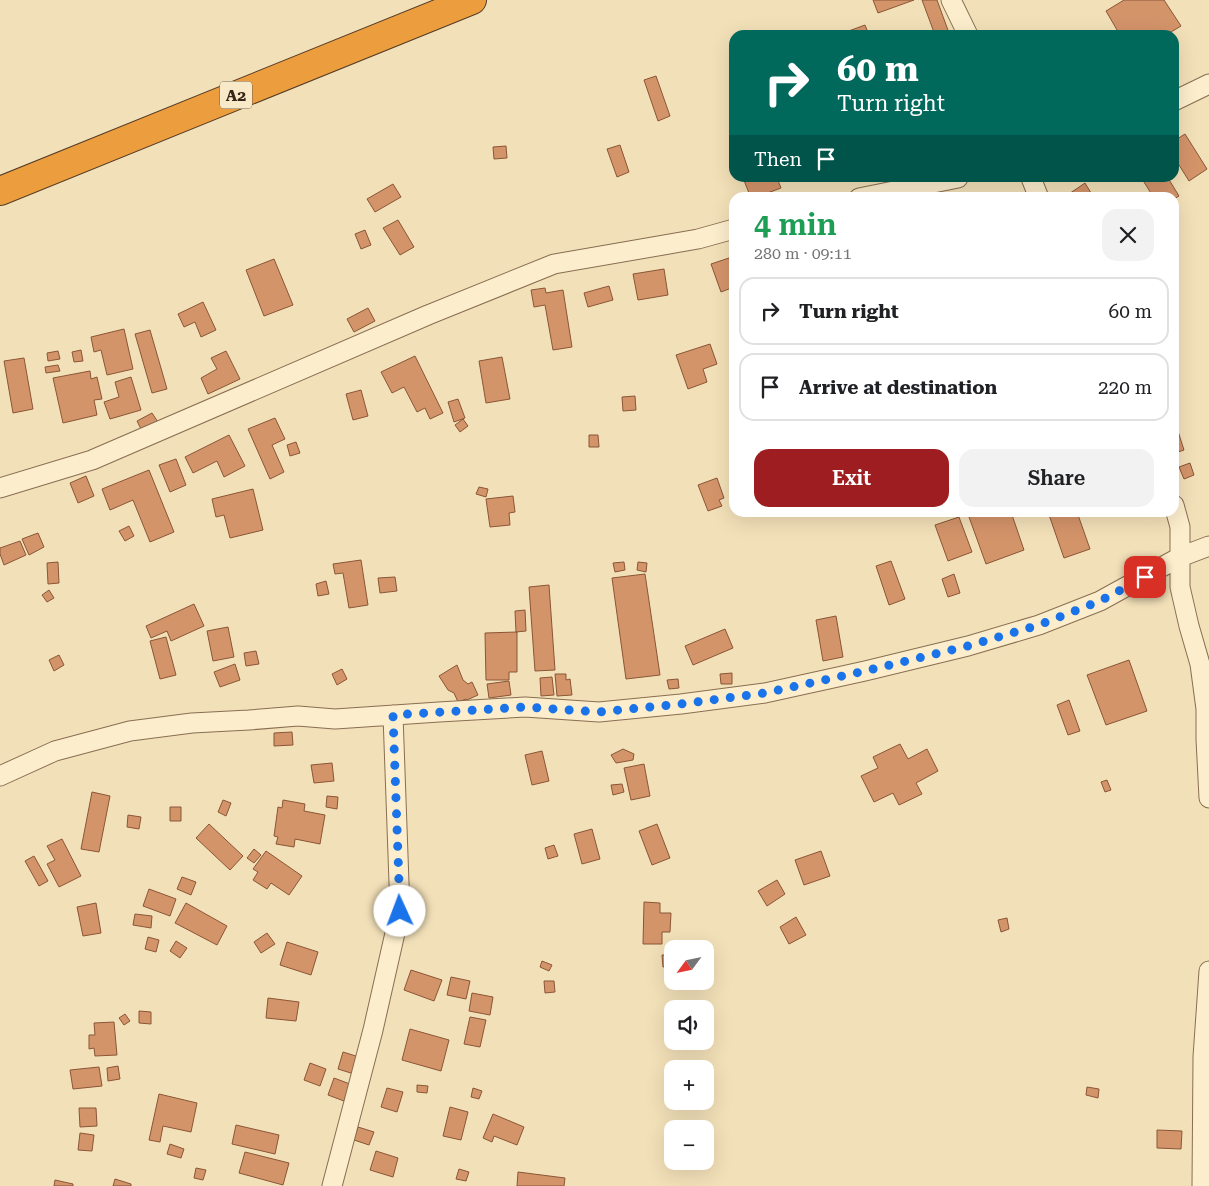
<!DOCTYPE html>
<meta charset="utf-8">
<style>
:root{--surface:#fff;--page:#f2f2f2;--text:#202124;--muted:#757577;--line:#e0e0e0;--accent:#9d1d20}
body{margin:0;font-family:"Roboto Serif",serif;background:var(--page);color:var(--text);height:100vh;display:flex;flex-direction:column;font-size:19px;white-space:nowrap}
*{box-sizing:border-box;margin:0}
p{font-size:16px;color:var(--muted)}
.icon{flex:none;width:28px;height:28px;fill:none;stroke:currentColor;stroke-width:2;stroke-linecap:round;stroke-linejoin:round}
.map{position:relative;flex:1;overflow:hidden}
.drawer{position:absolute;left:729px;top:192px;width:450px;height:325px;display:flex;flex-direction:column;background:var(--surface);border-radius:15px;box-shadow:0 5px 20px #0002}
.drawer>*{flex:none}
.top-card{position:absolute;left:729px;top:30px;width:450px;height:152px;border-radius:15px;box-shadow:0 5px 20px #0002;background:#00695c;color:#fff;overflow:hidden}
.needle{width:32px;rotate:237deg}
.controls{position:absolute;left:664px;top:940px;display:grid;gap:10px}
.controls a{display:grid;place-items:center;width:50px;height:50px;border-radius:10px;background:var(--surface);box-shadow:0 5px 20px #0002;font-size:25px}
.pin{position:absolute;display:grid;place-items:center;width:42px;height:42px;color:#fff;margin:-21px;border-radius:10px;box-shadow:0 2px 8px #0006}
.me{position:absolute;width:55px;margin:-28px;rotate:358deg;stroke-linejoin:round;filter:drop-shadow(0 0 4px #0008)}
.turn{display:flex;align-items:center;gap:18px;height:105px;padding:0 25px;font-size:22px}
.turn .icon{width:65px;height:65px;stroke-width:2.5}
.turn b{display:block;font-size:35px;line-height:42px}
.then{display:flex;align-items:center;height:48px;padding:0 25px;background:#0003;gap:10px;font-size:19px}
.round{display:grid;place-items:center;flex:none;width:52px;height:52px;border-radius:15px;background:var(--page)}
.overview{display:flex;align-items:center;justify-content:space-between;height:85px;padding:0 25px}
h1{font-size:30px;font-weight:600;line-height:38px;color:#1e9e55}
.action{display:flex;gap:10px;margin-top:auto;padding:10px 25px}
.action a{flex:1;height:58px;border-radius:15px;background:var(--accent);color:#fff;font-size:20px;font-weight:600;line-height:58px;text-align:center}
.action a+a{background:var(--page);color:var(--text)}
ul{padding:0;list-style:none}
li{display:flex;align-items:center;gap:15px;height:68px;margin:0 10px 8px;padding:0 15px;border:2px solid var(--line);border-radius:15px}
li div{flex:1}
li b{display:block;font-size:19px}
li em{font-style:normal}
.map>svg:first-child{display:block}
</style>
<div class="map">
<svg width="1209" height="1186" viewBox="0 0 1209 1186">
<rect width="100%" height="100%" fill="#f2e0b8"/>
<!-- building -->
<path fill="#d4946a" stroke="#8a5636" d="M873,0H914L878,13Z
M922,0H937L949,33L943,35H935Z
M1124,0H1164L1181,26L1166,35H1120L1106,11Z
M865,25L869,35H847L846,32Z
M656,76L670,116L658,121L644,80Z
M1185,134L1207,169L1189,181L1174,157V141Z
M620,145L629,172L617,177L607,149Z
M506,146L507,158L494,159L493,147Z
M743,178H777L781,188L754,198H751Z
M1151,178H1168L1179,196L1174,199V198H1154L1144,182Z
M1085,183L1094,198H1063Z
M393,184L401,197L375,212L367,199Z
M398,220L414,247L400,255L383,228Z
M365,230L371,245L361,249L355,234Z
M729,258L734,272V287L721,292L711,264Z
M274,259L293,305L264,316L246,270Z
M664,269L668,295L638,300L633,274Z
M609,286L613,300L588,307L584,293Z
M545,288L546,293L563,290L572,347L553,350L545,305L534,307L531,290Z
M203,302L216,330L201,337L195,322L184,327L178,314Z
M368,308L375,321L354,332L347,319Z
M124,329L133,369L107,375L101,350L94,352L91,337Z
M150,330L167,389L152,393L135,334Z
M710,344L717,364L703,369L707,382L688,389L676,355Z
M81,350L83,361L74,362L72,352Z
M58,351L60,359L48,361L47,353Z
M226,351L240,379L208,394L201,378L217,369L211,358Z
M415,356L443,413L430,419L425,408L417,412L404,387L392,393L381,372Z
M502,357L510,399L486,403L479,361Z
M24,358L33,409L13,413L4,361Z
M58,365L60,371L46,373L45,367Z
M90,371L91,379L97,377L102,399L94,400L97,415L63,423L53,378Z
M131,377L141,410L110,419L104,402L119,397L115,382Z
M361,390L368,416L353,420L346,394Z
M635,396L636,410L623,411L622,397Z
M458,399L465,418L454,422L448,402Z
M152,413L158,422L142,431L137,421Z
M275,418L285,439L272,445L284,472L270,479L248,429Z
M463,419L468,426L460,432L455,425Z
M1176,425L1184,450L1175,453L1174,450V426Z
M229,435L245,466L224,477L217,461L193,473L185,457Z
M589,435H598L599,447H589Z
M296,442L300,453L290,456L287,445Z
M176,459L186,485L170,492L159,465Z
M1190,463L1194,475L1184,479L1179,467Z
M149,470L174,532L150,542L133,500L110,510L102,489Z
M86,476L94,496L78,503L70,483Z
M717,478L724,498L719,500L722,506L708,511L698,485Z
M479,487L488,489L486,497L476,494Z
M253,489L263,530L230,538L224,515L216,517L212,499Z
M513,496L515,512L509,513L510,525L490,527L486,499Z
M982,512H1011L1024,550L986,564L969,517Z
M1048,512H1077L1090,549L1064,558Z
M959,517L972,552L948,561L935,525Z
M129,526L134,536L125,541L119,531Z
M38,533L44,547L29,555L22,539Z
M20,541L26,555L4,565L0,554V548Z
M361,560L368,605L349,608L343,573L335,574L333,564Z
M891,561L905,599L889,605L876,566Z
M58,562L59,583L48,584L47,563Z
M624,562L625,570L615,572L613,563Z
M638,562L647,563L646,572L637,570Z
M645,574L660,675L626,679L612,578Z
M954,574L960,593L948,597L942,579Z
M395,577L397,591L380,593L378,578Z
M326,581L329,594L318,596L316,584Z
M549,585L555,670L535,671L529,587Z
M49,590L54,598L47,602L42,595Z
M194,604L204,626L171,641L167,631L151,638L146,626Z
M525,610L526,631L516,632L515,611Z
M836,616L843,657L823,661L816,620Z
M228,627L234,657L213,661L207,631Z
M725,629L733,648L693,665L685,646Z
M517,632V672H509V680H486L485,633Z
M166,637L176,675L160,679L150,641Z
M256,651L259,664L246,666L244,653Z
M59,655L64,665L54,671L49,660Z
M1129,660L1147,711L1106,725L1087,675Z
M235,664L240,680L220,687L214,672Z
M457,665L463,680L468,684L472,682L478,695L467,700L466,699L458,702L454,693L448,690L439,676Z
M342,669L347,679L337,685L332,674Z
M732,673V684H721L720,674Z
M555,674H566V680L570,679L572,695L557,696Z
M552,677L554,695L541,696L540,678Z
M678,679L679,688L669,689L667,680Z
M509,681L511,695L489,698L487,684Z
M1069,700L1080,731L1068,735L1057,705Z
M292,732L293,745L274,746V733Z
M900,744L908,759L927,749L938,771L916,783L922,794L899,805L893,793L874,802L861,776L878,768L873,757Z
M623,749L634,754L633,760L616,763L611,755Z
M542,751L549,781L532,785L525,755Z
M332,763L334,781L314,783L311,765Z
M644,764L650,796L631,800L624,768Z
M1107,780L1111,790L1105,792L1101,782Z
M622,784L624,792L613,795L611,785Z
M92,792L110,796L99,852L81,849Z
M327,796L338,797L337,809L326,807Z
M223,800L231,803L226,816L218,812Z
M283,800L305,804L304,811L325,815L320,844L295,839L294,847L276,844L278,837L274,836L278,807L282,808Z
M170,807H181V821H170Z
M128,815L141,817L139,829L127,827Z
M209,824L243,856L230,870L196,838Z
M657,824L670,858L652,865L639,831Z
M592,829L600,859L582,864L574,834Z
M62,839L81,876L59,887L47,864L55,860L47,846Z
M554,845L558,856L548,859L545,848Z
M254,849L261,855L254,863L247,858Z
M266,851L302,876L289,895L271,883L267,889L253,880L258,872L253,869Z
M821,851L830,876L804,885L795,860Z
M34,856L48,881L39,886L25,861Z
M182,877L196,882L191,895L177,889Z
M777,880L785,894L767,906L758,891Z
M149,889L176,899L170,916L143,906Z
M644,902L660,903V913H671L670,932H662V944H643Z
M96,903L101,933L83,936L77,907Z
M186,903L227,926L217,945L175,923Z
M135,914L152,916L151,928L133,925Z
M796,917L806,935L789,944L780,927Z
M1007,918L1009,929L1001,932L998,920Z
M267,933L275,944L261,953L254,942Z
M148,937L159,940L156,952L145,949Z
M176,941L187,948L180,958L170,951Z
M287,942L318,952L311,975L280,965Z
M662,955H671L672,966L663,967Z
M542,961L552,965L549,971L540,967Z
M411,970L442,980L434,1001L404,990Z
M451,977L470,981L466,999L447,995Z
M544,981H554L555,992L545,993Z
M472,993L493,997L490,1015L469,1011Z
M268,998L299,1002L296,1021L266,1018Z
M139,1011L151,1012V1024L139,1023Z
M125,1014L130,1021L124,1025L119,1018Z
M470,1017L486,1020L480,1047L464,1044Z
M114,1022L117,1055L95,1056L94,1048L89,1049V1035H95L94,1023Z
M410,1029L449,1040L441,1071L402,1060Z
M343,1052L359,1057L354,1074L338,1069Z
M310,1063L326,1069L320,1086L304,1080Z
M118,1066L120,1079L108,1081L107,1068Z
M99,1067L102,1086L73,1089L70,1070Z
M334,1078L350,1084L344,1101L328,1095Z
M417,1085L428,1086L427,1093L417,1092Z
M1087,1087L1099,1089L1098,1098L1086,1095Z
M387,1088L403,1092L397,1112L381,1107Z
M473,1088L482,1091L479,1099L471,1097Z
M159,1094L197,1103L191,1132L163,1126L160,1142L149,1140Z
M450,1107L468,1112L461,1140L443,1136Z
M79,1108H96L97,1126L80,1127Z
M493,1114L524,1127L517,1145L494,1136L492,1142L483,1138Z
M236,1125L279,1135L275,1154L232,1144Z
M358,1127L374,1132L369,1145L354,1140Z
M1157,1130L1182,1131L1181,1149L1157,1148Z
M80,1133L94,1135L92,1151L78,1150Z
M170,1144L184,1149L181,1158L167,1154Z
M376,1151L398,1158L393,1177L370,1170Z
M245,1152L289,1163L283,1185L239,1173Z
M196,1168L206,1170L203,1180L194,1178Z
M459,1169L469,1172L466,1181L456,1179Z
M518,1172L565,1178L564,1186H517Z
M115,1179L131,1184V1186H113Z
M55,1180L73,1184V1186H54Z"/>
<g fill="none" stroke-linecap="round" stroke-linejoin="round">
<!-- street casing -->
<g stroke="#896e52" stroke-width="21">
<path id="street" d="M951,0L968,35
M1174,101L1209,84
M1031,178L1039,198
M859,198L958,178
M0,488L92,460L428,315L554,264L698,239L734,229
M1174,505L1180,527V587L1189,626L1200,664L1206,709V739L1209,798
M0,776L55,751L130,731L192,723L249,720L298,716L335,719L439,712L525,707L599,712L681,704L765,693L865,671L968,646L1039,625L1100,601L1180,557L1209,546
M332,1186L373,1030L400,911L393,715
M1202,1186L1203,1057L1209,971"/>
</g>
<!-- highway casing -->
<g stroke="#553c27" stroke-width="30">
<path id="highway" d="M0,191L472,0"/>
</g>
<!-- street -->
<use href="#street" stroke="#fcedcc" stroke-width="19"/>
<!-- highway -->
<use href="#highway" stroke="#ec9d3e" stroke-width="28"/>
</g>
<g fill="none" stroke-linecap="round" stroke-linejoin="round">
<!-- route -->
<path stroke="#1a73e8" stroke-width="9" stroke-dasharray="0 16.2" d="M400,911L393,715L525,707L599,712L681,704L765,693L865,671L968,646L1039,625L1100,601L1145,577"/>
</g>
<g text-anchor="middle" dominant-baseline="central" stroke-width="5" stroke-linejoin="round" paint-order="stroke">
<!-- shield labels -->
<rect fill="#f8eac8" stroke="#70614e" stroke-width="1" x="220" y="81.5" width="32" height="27" rx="4"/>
<g font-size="16" font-weight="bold" fill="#362619">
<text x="236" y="95">A2</text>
</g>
</g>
</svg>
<div class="controls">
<a><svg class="needle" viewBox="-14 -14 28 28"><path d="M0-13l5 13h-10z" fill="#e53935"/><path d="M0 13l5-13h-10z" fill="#757577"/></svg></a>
<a><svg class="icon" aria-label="sound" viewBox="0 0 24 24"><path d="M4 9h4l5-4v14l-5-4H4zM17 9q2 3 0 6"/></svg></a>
<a>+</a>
<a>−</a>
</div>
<div class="pin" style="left:1145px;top:577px;background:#d93025"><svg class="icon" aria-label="arrive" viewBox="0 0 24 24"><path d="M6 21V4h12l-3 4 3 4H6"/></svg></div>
<svg class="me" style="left:400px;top:911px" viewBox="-20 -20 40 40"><circle r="19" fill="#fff"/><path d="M0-13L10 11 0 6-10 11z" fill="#1a73e8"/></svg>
<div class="top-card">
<div class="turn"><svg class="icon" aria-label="right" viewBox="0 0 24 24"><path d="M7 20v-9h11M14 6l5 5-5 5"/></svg><div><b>60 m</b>Turn right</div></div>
<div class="then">Then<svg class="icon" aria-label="arrive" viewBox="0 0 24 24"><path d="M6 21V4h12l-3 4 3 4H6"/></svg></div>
</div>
<section class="drawer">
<div class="overview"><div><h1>4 min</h1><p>280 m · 09:11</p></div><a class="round"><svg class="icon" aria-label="close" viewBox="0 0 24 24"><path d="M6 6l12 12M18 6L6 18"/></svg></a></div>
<ul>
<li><svg class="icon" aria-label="right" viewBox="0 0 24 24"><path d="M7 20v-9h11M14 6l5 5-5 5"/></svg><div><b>Turn right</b></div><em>60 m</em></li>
<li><svg class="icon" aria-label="arrive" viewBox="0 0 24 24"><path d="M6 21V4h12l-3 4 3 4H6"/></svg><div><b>Arrive at destination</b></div><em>220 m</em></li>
</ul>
<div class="action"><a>Exit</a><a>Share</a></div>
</section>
</div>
